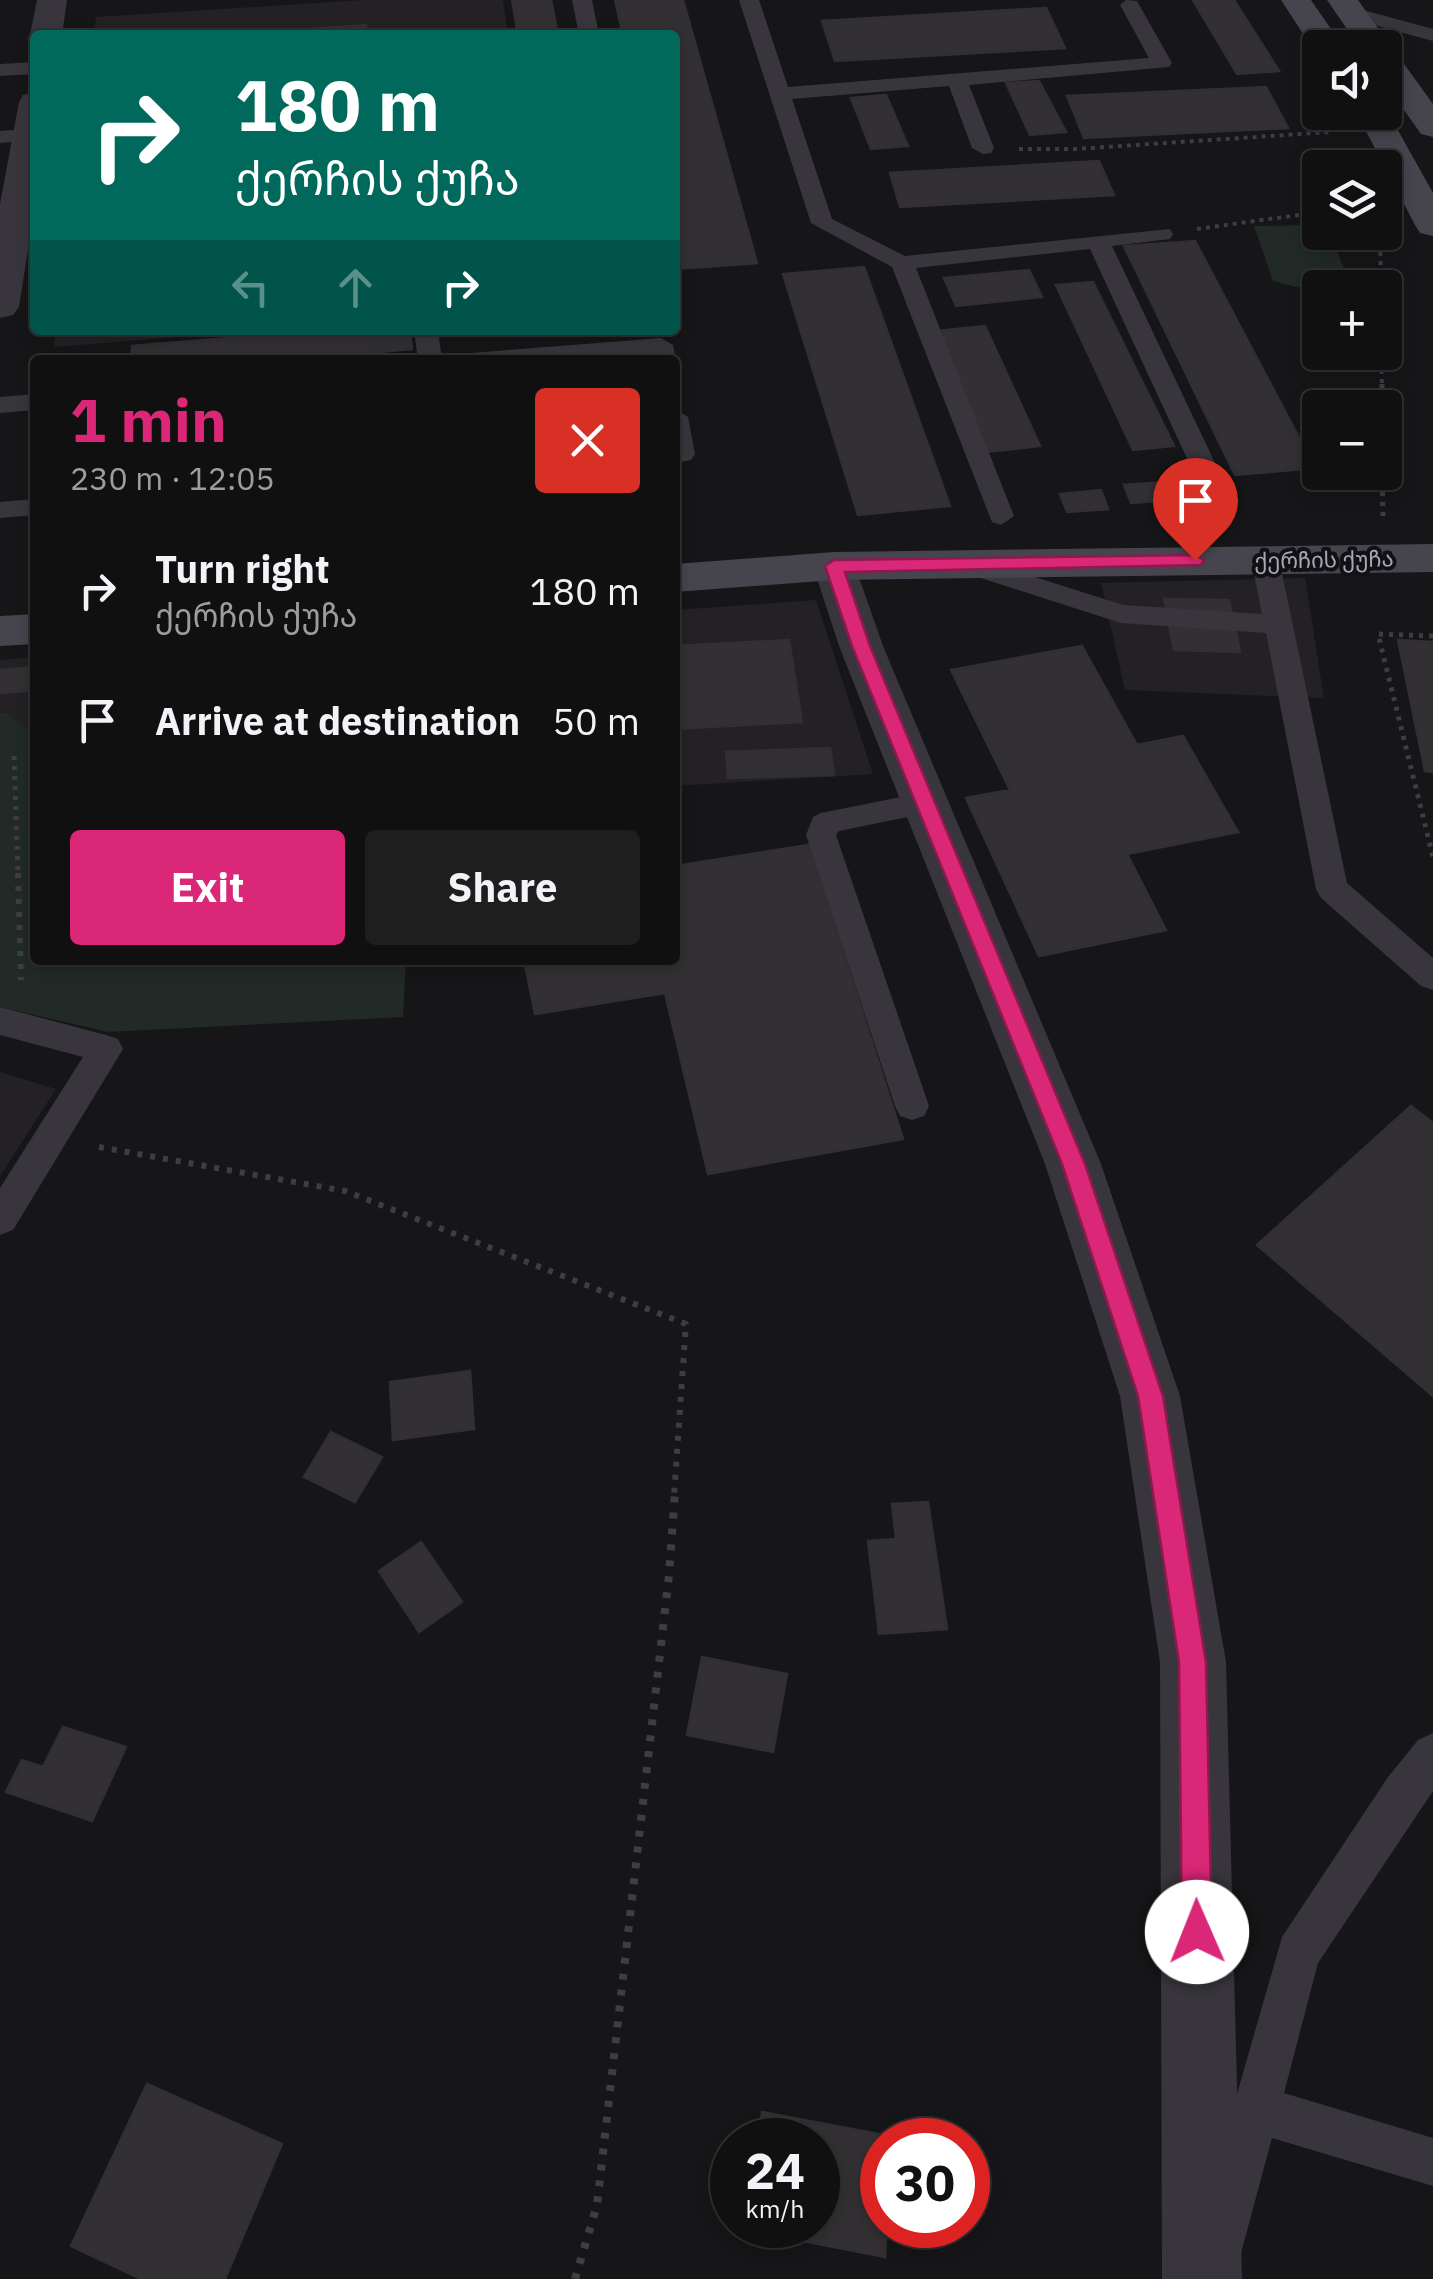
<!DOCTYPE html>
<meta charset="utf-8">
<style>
:root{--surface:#101011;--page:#1e1e1f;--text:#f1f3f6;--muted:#9c9d9f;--line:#303031;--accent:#db2777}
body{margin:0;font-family:"IBM Plex Sans","Noto Sans Georgian",sans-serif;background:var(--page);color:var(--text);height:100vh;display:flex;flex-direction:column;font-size:38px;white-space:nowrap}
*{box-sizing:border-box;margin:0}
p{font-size:32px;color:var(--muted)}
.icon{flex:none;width:55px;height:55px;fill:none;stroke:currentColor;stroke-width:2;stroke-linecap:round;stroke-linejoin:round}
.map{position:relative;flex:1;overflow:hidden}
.details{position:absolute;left:30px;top:355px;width:650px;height:610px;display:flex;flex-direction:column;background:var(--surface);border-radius:10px;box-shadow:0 5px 15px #0003,0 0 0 2px var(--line)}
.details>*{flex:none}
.top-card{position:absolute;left:30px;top:30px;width:650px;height:305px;border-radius:10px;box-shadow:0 5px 15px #0003,0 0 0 2px var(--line);background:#00695c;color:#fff;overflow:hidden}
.fabs{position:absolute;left:1302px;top:30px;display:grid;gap:20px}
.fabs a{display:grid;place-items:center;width:100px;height:100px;border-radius:10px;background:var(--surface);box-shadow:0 5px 15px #0003,0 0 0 2px var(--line);font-size:50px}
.speed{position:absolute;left:710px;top:2118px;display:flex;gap:20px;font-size:50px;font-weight:700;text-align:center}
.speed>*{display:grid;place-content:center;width:130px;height:130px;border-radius:50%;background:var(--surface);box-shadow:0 5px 15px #0003,0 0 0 2px var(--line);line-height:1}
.speed small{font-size:25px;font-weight:400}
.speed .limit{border:15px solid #d22;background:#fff;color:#111}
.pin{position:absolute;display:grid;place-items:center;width:85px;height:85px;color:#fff;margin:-102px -42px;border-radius:50% 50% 50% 0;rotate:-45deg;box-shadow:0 0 10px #0007}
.pin .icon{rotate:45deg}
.me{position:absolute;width:110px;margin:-55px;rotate:359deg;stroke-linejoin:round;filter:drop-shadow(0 0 8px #0008)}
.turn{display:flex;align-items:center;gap:35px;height:210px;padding:0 40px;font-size:45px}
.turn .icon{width:130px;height:130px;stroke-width:2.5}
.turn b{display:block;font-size:70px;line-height:85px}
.lanes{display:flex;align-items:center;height:95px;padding:0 40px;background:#0003;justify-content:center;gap:50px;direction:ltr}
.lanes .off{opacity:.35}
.round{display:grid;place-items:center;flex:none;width:105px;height:105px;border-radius:10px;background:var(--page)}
.headline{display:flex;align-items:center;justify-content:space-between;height:170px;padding:0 40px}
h1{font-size:60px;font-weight:800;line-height:75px;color:var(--accent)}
.cta{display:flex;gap:20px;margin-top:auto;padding:20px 40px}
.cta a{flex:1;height:115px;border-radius:10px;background:var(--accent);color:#fff;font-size:40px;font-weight:800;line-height:115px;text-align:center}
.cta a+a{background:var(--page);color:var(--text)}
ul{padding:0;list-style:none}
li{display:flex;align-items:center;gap:30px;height:130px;padding:0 40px}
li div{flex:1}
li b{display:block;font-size:38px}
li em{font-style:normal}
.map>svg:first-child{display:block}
</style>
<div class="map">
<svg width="1433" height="2279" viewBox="0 0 1433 2279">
<rect width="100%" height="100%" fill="#161517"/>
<!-- built -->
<path fill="#232124" d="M363,0H503L508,35H94L96,17Z
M56,330H265L54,347Z
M1305,578L1324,698L1125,690L1101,583Z
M816,600L873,774L675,786V610Z
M35,657V733L6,712L0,713V660Z
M0,1072L56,1089L0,1176Z"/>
<!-- green -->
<path fill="#212a27" d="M1320,225V232L1329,233L1352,287L1320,288V293L1273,281L1254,226Z
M6,712L35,733V960H406L403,1017L108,1032L0,1007V713Z"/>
<!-- building -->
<path fill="#323033" stroke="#312f33" stroke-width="2.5" d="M512,0H551L558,35H518Z
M615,0H683L757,263L677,269L675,35H623Z
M1193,0H1234L1279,71L1237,74Z
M1046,8L1065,48L835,61L822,21Z
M366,25L367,35H286V31Z
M1039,81L1066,132L1030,135L1006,83Z
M1266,87L1288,128L1084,138L1067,96Z
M886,95L908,146L871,149L851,98Z
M1099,161L1114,195L900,207L890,173Z
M1195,241L1315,468L1235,475L1124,246Z
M864,267L950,506L858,515L783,274Z
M1029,270L1042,297L956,306L944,278Z
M1093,282L1174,446L1133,450L1056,285Z
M985,326L1040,446L988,452L936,331Z
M328,330H410L412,349L281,360H131L132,346Z
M1166,482L1172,500L1131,503L1124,485Z
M1101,490L1108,509L1067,512L1060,494Z
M1164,599L1229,600L1240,652L1174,650Z
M789,640L802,722L675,729V646Z
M1398,640L1433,642V772L1425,771Z
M1082,646L1137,745L1183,736L1238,832L1127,854L1166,930L1039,956L966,798L1010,790L951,670Z
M35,667V690L0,693V670Z
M830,748L834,775L728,778L726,752Z
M809,845L903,1139L708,1174L665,993L535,1014L524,960H675V866Z
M1411,1106L1433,1123V1396L1257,1245Z
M470,1371L474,1429L393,1440L390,1382Z
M331,1432L382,1457L355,1502L304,1477Z
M928,1502L947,1629L879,1634L868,1541L896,1539L892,1504Z
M421,1542L462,1602L419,1632L379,1571Z
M702,1657L787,1674L773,1752L687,1735Z
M63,1727L126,1747L92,1821L6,1792L22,1760L43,1767Z
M147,2084L282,2144L225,2279H141L71,2246Z
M762,2112L894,2137L882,2140V2225H887L885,2257L747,2230V2225H818V2140H758Z"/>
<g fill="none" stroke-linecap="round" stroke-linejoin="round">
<!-- path-far3 -->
<path stroke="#3e3c44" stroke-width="4" stroke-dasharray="4 5" stroke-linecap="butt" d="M1308,85L1320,104
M1019,149H1075L1331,132
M1197,229L1320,212
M1380,234L1381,288
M1381,352L1382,387"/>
<!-- path-far2 -->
<path stroke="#3e3c44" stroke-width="5" stroke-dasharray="4 6" stroke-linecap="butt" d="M1382,384V408
M1382,472L1383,516
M1433,636L1378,634L1433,857
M14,756L18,875"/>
<!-- path-far1 -->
<path stroke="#3e3c44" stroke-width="6" stroke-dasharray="5 8" stroke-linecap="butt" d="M18,873L21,980
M99,1147L345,1191L686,1324L674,1495"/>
<!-- path -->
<path stroke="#3e3c44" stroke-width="8" stroke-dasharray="6 10" stroke-linecap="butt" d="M575,2279L597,2205L669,1575L675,1492"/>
<!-- service -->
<path fill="#38363c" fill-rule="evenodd" d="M572,0H592L599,35H579Z
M739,0H759L788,87L1149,58L1120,5L1126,0L1137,1L1172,63L1169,67L969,85L994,148L991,153L983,154L972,148L949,86L792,99L832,219L905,256L1170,229L1173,234L1170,239L1112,246L1216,465L1212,471L1203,473L1190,465L1090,249L916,268L1014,516L1001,525L992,522L892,267L811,223Z
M1352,7L1433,29V41L1345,17V9Z
M35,62V74L0,76V64Z
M29,129L35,130V140L0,143V131Z
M414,330H438L442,360H418Z
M661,338L673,345L676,360L675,362L652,360L650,353L563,360H459L471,353Z
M35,394V410L0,413V397Z
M675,409L688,417L695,454L691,460L675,463Z
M35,499V515L0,518V502Z
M1265,550L1275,553L1279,559L1347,883L1433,958V990L1421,986L1321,898L1316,889L1266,633L1121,623L956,570L952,564L956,558L966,555L1123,605L1262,614L1251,559L1255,553Z
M926,792L937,795L941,803L937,811L839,831L836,835L929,1106L924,1116L912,1120L900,1116L895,1106L806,835L813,817L821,813Z
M0,1007L106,1035L118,1039L123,1049L13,1230L0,1235V1188L83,1057L0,1035Z
M1433,1733V1791L1318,1963L1284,2093L1433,2138V2186L1272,2138L1234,2279H1184L1282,1937L1388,1777L1418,1740Z"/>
<!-- minor -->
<path fill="#38363c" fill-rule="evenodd" d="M834,552L849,556L855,566L883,646L1101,1164L1180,1396L1226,1662L1242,2279H1162L1160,1662L1120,1396L1045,1164L839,646L813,566L819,556Z"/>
<!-- tertiary -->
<path fill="#38363c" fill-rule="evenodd" d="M37,0H67L62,35H35V42L30,35Z
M35,92V205L19,307L13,315L0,318V204L19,102L23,95Z"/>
<!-- secondary -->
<path fill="#46444d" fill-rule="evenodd" d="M1281,0H1311L1344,48H1320V56L1317,55Z
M1327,0H1358L1392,48L1389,52L1396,53L1433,104V137L1421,134L1385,83V48H1360Z
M1385,107L1433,193V236L1420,233L1415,225L1356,112H1385Z
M1433,544V572L834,580L675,592V564L834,552Z
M35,614V644L0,646V616Z"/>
</g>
<!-- route -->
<path fill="#db2777" stroke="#8e194d" stroke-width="2.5" d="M1195,555L1204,560L1201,565L845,572L870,646L1085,1164L1163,1396L1206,1662L1212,1932L1207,1943L1197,1947L1186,1943L1182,1932L1179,1662L1138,1396L1062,1164L852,646L825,566L834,560Z"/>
<g text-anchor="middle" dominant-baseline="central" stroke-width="8" stroke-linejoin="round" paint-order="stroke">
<!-- far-street labels -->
<g font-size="22" fill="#aaa6b8" stroke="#111012">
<text transform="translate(1324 559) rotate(-1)">ქერჩის ქუჩა</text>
</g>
</g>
</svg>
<div class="fabs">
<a><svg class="icon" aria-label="sound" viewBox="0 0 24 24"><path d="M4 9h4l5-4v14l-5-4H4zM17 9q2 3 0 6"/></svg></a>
<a><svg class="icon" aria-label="layers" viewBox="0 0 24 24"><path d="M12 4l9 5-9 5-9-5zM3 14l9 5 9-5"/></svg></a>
<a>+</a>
<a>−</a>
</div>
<div class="speed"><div>24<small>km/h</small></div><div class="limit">30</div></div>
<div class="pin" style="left:1195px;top:560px;background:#d93025"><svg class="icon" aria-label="arrive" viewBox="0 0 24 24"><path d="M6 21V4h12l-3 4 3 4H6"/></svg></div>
<svg class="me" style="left:1197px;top:1932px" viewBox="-20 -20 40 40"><circle r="19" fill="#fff"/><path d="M0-13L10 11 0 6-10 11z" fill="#db2777"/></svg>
<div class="top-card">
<div class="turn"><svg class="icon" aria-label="right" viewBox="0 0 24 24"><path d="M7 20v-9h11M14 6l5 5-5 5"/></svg><div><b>180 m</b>ქერჩის ქუჩა</div></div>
<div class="lanes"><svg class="icon off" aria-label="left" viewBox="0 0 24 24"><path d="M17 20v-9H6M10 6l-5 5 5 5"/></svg><svg class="icon off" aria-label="ahead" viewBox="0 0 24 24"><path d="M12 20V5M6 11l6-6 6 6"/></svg><svg class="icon" aria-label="right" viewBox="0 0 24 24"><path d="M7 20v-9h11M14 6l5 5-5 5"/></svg></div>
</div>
<section class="details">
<div class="headline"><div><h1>1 min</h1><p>230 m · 12:05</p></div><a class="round" style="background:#d93025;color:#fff"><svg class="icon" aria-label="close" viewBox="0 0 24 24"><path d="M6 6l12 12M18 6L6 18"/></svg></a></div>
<ul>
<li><svg class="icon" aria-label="right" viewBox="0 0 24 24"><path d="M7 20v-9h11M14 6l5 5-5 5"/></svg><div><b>Turn right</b><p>ქერჩის ქუჩა</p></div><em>180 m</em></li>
<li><svg class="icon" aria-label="arrive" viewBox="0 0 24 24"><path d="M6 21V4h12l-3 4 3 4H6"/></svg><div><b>Arrive at destination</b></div><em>50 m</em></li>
</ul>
<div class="cta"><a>Exit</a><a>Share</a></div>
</section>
</div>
